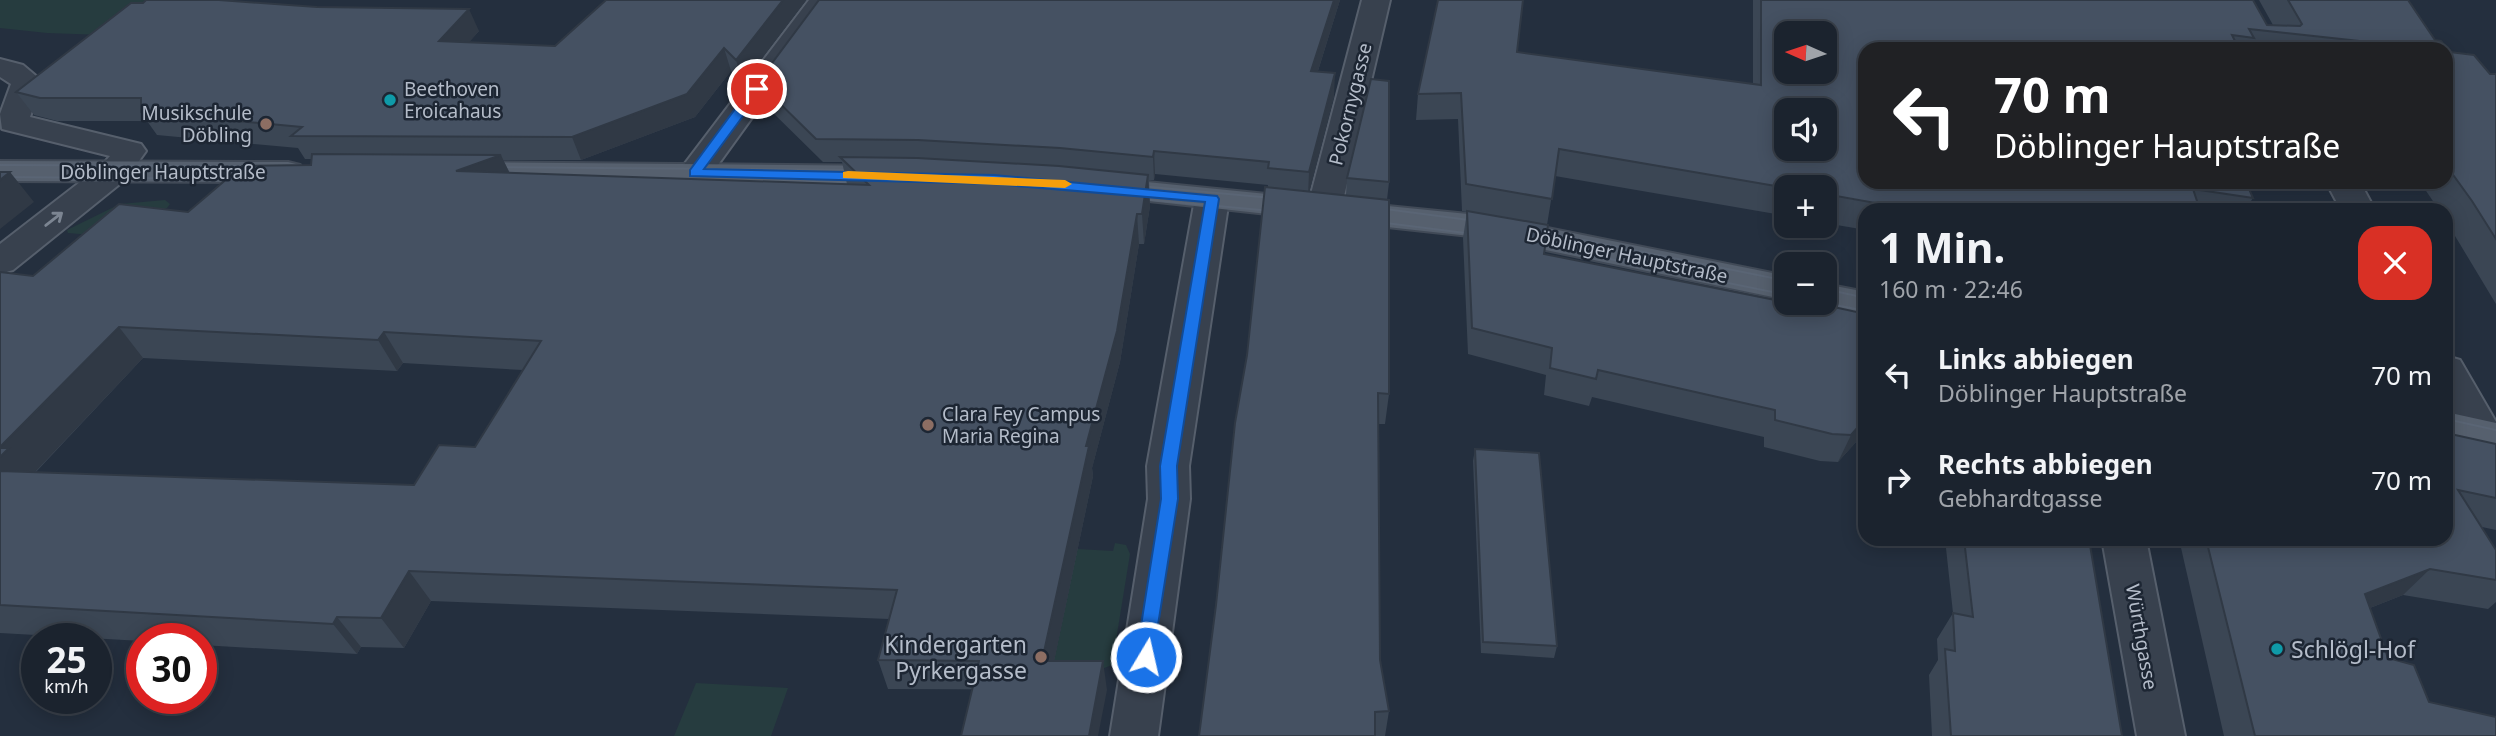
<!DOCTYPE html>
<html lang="de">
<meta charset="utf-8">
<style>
:root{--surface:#1b232e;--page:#282f3a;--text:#f1f3f6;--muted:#a0a4aa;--line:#39404a}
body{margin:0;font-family:"Noto Sans",sans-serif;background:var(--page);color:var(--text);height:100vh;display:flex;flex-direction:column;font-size:26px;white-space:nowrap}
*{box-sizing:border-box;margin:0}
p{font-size:23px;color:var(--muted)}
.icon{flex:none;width:38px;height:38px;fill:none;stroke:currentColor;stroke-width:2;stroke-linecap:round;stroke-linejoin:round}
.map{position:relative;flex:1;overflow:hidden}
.drawer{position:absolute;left:1858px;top:203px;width:595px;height:343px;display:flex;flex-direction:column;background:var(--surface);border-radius:21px;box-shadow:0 4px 18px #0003,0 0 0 2px var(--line)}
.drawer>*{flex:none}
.top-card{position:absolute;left:1858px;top:42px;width:595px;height:147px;border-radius:21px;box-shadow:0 4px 18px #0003,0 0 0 2px var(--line);background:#202124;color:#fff;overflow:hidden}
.needle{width:46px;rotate:273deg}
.buttons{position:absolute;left:1774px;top:21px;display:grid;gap:14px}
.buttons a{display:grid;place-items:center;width:63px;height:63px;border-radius:14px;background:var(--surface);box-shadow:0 4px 18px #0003,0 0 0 2px var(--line);font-size:35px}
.speed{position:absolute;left:21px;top:623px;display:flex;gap:14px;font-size:35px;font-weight:700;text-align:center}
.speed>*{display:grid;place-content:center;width:91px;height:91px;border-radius:50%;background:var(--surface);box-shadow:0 4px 18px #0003,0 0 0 2px var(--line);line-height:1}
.speed small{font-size:18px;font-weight:400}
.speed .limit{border:10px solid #d22;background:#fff;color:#111}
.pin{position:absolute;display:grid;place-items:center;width:60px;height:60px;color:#fff;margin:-30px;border:4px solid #fff;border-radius:50%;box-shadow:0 2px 7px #0007}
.me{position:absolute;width:77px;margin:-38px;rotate:9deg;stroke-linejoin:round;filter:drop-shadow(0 0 5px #0008)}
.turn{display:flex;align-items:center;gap:24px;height:147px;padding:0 21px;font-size:32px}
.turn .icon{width:91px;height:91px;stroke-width:2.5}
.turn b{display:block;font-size:49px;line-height:60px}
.round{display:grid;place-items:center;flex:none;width:74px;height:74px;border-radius:21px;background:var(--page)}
.head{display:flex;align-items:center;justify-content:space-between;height:119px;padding:0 21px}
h1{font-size:42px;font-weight:700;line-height:52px}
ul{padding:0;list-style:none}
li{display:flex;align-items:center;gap:21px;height:105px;padding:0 21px}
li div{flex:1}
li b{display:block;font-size:26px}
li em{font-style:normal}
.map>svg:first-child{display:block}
</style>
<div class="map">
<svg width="2496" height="736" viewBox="0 0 2496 736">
<rect width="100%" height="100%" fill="#242f3e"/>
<!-- green -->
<path fill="#263c3f" d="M0,0H178L132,36L47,33L0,28Z
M165,200L170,204L167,208L91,235L68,233L67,230L120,204Z
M1115,543L1126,545L1130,554L1112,665L1048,690L1077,549L1113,551Z
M696,683L788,688L771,736H674Z"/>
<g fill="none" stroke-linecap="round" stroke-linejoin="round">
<!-- minor casing -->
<g stroke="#565f6c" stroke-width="4">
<path id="minor" d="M809,0H837L707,180L695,183L683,180L679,173L683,166Z
M1362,0H1390L1341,209L1336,217L1324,220L1312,217L1307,209Z
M0,59L23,65L42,81L30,117L141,144L146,151L126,179L13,270L0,274V244L102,165L110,156L2,129L0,114L11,84L0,77Z
M2326,182H2360L2375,210H2341Z
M1212,189L1224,192L1229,199L1189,466L1190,499L1158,736H1110L1148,499L1147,466L1195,199L1200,192Z
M2446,356L2460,360L2496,422V446L2483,450L2469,446L2446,406Z
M2102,539H2146L2185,736H2137Z"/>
</g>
<!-- major casing -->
<g stroke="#414a57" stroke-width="4">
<path id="major" d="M0,161L288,162L300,165L304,172L300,179L288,182L0,181Z
M457,162L897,166L909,169L914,176L909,183L897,186L457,182L445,179L441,172L445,165Z
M1097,177L1488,216L1787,276V300L1488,238L1085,194L1080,187L1085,180Z
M1825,284L1866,292V316L1812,305L1811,303H1825Z
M2446,412L2496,423V453L2446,442Z"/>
</g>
<!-- minor -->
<use href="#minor" fill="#38414e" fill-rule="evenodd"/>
<!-- major -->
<use href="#major" fill="#56606e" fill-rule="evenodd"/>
<!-- tram -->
<path stroke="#5a6575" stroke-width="2" d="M0,165L269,166
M486,167L864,170
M0,177L248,179
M742,181L864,182
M1129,185L1283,199
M1130,198L1283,212
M1370,207L1484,222
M1370,221L1481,235
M1529,229L1787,281
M1526,242L1787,295
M1825,289L1866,298
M1825,303L1866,311
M2446,419L2496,430"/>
</g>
<!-- wall -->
<path fill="#3b4654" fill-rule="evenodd" d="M606,0H806L743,83L731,71L695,117L581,160H503L510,173L847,184L842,162H823L765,105L758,82L819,0H1340L1318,71L1334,96L1309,192L1346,196L1347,178L1389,182L1387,200L1389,394L1385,424H1379L1380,660L1389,711L1385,736H1199L1268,185L1155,174L1154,180H1149L1150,206L1144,244H1139L1120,362L1092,468L1093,476L1054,661L1107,690L888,689L878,660L889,619L431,601L404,648L361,647L357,654L201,645V639H142V641L0,633V272L33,276L188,212L311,165V159H305L298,148L157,135L147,121H57L34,115L16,92L479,31L469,42L555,46ZM143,358L397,371L403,363L523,370L475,447L414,485L35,473Z
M1438,0H1523L1517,52L1753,84V0H2253L2267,25H2273L2259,0H2408L2435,40L2441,41L2450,52L2474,55L2490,74H2496V304L2446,221V210H2439L2420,182H2446V49H1866V182H2246L2253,198L2245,210H1866V230L1825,223V187H1787V216L1555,176L1547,225L1513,219L1548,225L1544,254L1818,309L1820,304L1866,314V431L1838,462L1820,461L1764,447V437L1592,397L1589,406L1544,395L1546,375L1468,354L1463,238L1467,212L1462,211L1458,119L1416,120L1418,94ZM1787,33H1825V72H1787ZM1787,110H1825V149H1787Z
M2446,433L2496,444V530L2482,527L2496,550V602L2488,609L2403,595L2370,608L2388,658L2429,702L2496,736H2224L2179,539H2446Z
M1475,449L1557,646L1554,658L1481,653L1473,461Z
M1945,539H2089L2122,736H1932L1929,675L1938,660L1937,639L1953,613Z"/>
<!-- shaded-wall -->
<path fill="#303945" d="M783,0H806L743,83L736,60Z
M1334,0H1340L1311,93V71Z
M469,9L479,31L450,64L439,41Z
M724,48L731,71L695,117L581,160L572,137Z
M1335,73L1334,96L1308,196L1309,172Z
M1154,151L1155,174L1154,180L1153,157Z
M501,155L515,185L456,171Z
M10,172L34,202L0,229V180Z
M1148,175L1150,206L1144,244L1142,214Z
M1137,214L1139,244L1120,362L1092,468L1093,476L1048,690L1042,661L1086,446Z
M119,327L143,358L34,473L0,485V447Z
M384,332L403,363L397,371L378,340Z
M1866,418V431L1838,462L1851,435Z
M2430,569L2403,595L2339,620L2365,594Z
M409,571L431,601L404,648L381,618Z
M337,617L361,647L357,654L333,624Z
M1103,661L1107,690L1098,736H1089Z"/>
<!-- building -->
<path fill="#455162" stroke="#303945" stroke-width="2" fill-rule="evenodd" d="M146,0H219L317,7L469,9L439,41L555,46L606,0H783L736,60L724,48L687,94L572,137L291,136L302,127L141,112V98H40L16,92L131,3H143Z
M819,0H1334L1311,71L1335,73L1309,172L1268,168L1269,162L1154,151L1153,157L1060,148L918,140L816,139L758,82Z
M1438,0H1523L1517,52L1761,85V0H2253L2267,25L2300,26L2302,24L2288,0H2408L2435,40L2441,41L2450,52L2474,55L2490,74H2496V239L2472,201L2446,165V49H2364L2359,41L2249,29L2254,38L2232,35L2239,49H1866V182H2246L2253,198L2193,189L2200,210H1898V207L1825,194V187L1787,188L1559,149L1552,199L1466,184L1461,93L1418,94ZM1787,33H1825V72H1787ZM1787,110H1825V149H1787Z
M1371,79L1389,81V182L1347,178Z
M312,154L501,155L456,171L869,185L840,157L917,158L1059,166L1148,175L1142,214H1137L1117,331L1086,446H1089L1042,661H1103L1089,736H961L979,661L878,660L897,590L409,571L381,618L337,617L333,624L0,605V471L414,485L439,445L475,447L541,341L384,332L378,340L119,327L0,447V272L33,276L119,204L188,212L242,166L311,165Z
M0,172H10L0,180Z
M1265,187L1389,200V394L1378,393L1380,660L1389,711L1375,712V736H1199L1216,605L1235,423L1247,355Z
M1467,211L1548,225L1544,254L1820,309V304L1866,314V418L1851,435L1832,434L1775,420V410L1598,370L1596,379L1550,368L1552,348L1472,328Z
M2446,433L2496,444V498L2458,490L2496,550V580L2430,569L2365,594L2388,658L2414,665L2429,702L2496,717V736H2255L2206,539H2446Z
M0,448H9L0,457Z
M1475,449L1539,453L1557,646L1483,642Z
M1964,539H2089L2122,736H1951L1945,649L1955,651L1953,613L1973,617Z"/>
<!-- one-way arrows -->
<defs><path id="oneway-shaft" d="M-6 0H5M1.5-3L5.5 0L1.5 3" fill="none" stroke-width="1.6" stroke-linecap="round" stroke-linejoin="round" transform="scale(1.75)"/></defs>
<use stroke="#7c8592" href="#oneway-shaft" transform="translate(54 219) rotate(-38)"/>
<!-- route -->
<path fill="#1a73e8" stroke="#114b97" stroke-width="2" d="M757,85L763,89L704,169L994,175L1217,196L1219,199L1177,466L1178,499L1152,663L1146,665L1139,663L1136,657L1161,499L1160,466L1205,202L994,184L690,176V170L752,86Z"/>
<!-- slow -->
<path fill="#f59e0b" d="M848,171L1065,180L1072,184L1065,188L843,178V172Z"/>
<!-- markers -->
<g fill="#0f9aa8" stroke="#1d2633" stroke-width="2.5">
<circle cx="390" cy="100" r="7"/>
<circle cx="2277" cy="649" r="7"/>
</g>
<g fill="#8d6e63" stroke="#1d2633" stroke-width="2.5">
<circle cx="266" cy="124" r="7"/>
<circle cx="928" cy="425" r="7"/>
<circle cx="1041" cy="657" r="7"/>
</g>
<g text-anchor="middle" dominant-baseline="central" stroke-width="5" stroke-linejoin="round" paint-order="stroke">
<!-- poi labels -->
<g font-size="19" fill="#b4bcc9" stroke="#1d2633" text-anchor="start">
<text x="404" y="89">Beethoven<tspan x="404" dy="22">Eroicahaus</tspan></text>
<text x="252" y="113" text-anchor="end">Musikschule<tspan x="252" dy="22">Döbling</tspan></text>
<text x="942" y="414">Clara Fey Campus<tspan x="942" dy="22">Maria Regina</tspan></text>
</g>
<!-- street labels -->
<g font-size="19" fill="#b4bcc9" stroke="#1d2633">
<text transform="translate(1350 104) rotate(-76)">Pokornygasse</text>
<text x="163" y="172">Döblinger Hauptstraße</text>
<text transform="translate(1627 255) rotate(12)">Döblinger Hauptstraße</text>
<text transform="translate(2142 637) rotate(80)">Würthgasse</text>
</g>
<!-- near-poi labels -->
<g font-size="23" fill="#b4bcc9" stroke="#1d2633" text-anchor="end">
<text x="1027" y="644">Kindergarten<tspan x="1027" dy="26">Pyrkergasse</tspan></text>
<text x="2291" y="649" text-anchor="start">Schlögl-Hof</text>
</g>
</g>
</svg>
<div class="buttons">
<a><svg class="needle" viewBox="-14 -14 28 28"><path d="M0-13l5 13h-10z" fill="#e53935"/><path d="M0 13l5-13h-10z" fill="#a0a4aa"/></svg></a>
<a><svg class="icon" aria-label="sound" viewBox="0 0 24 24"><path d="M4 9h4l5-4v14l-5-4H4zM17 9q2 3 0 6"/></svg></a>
<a>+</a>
<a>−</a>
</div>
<div class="speed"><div>25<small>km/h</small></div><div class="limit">30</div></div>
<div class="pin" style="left:757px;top:89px;background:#d93025"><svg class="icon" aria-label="arrive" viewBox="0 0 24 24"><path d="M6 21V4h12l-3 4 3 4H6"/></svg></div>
<svg class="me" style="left:1146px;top:657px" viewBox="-20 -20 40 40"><circle r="17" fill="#1a73e8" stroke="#fff" stroke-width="3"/><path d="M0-11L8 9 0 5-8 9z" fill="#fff"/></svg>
<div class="top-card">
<div class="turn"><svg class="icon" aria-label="left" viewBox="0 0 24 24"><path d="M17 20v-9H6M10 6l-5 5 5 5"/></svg><div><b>70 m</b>Döblinger Hauptstraße</div></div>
</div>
<section class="drawer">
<div class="head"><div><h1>1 Min.</h1><p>160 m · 22:46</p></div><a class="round" style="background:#d93025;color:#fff"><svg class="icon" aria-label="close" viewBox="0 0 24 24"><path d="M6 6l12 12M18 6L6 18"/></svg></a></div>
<ul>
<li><svg class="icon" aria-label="left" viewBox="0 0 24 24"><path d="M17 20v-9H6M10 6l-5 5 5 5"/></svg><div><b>Links abbiegen</b><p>Döblinger Hauptstraße</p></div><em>70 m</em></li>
<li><svg class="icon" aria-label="right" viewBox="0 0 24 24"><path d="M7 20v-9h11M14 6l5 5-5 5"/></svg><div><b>Rechts abbiegen</b><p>Gebhardtgasse</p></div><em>70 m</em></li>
</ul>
</section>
</div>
